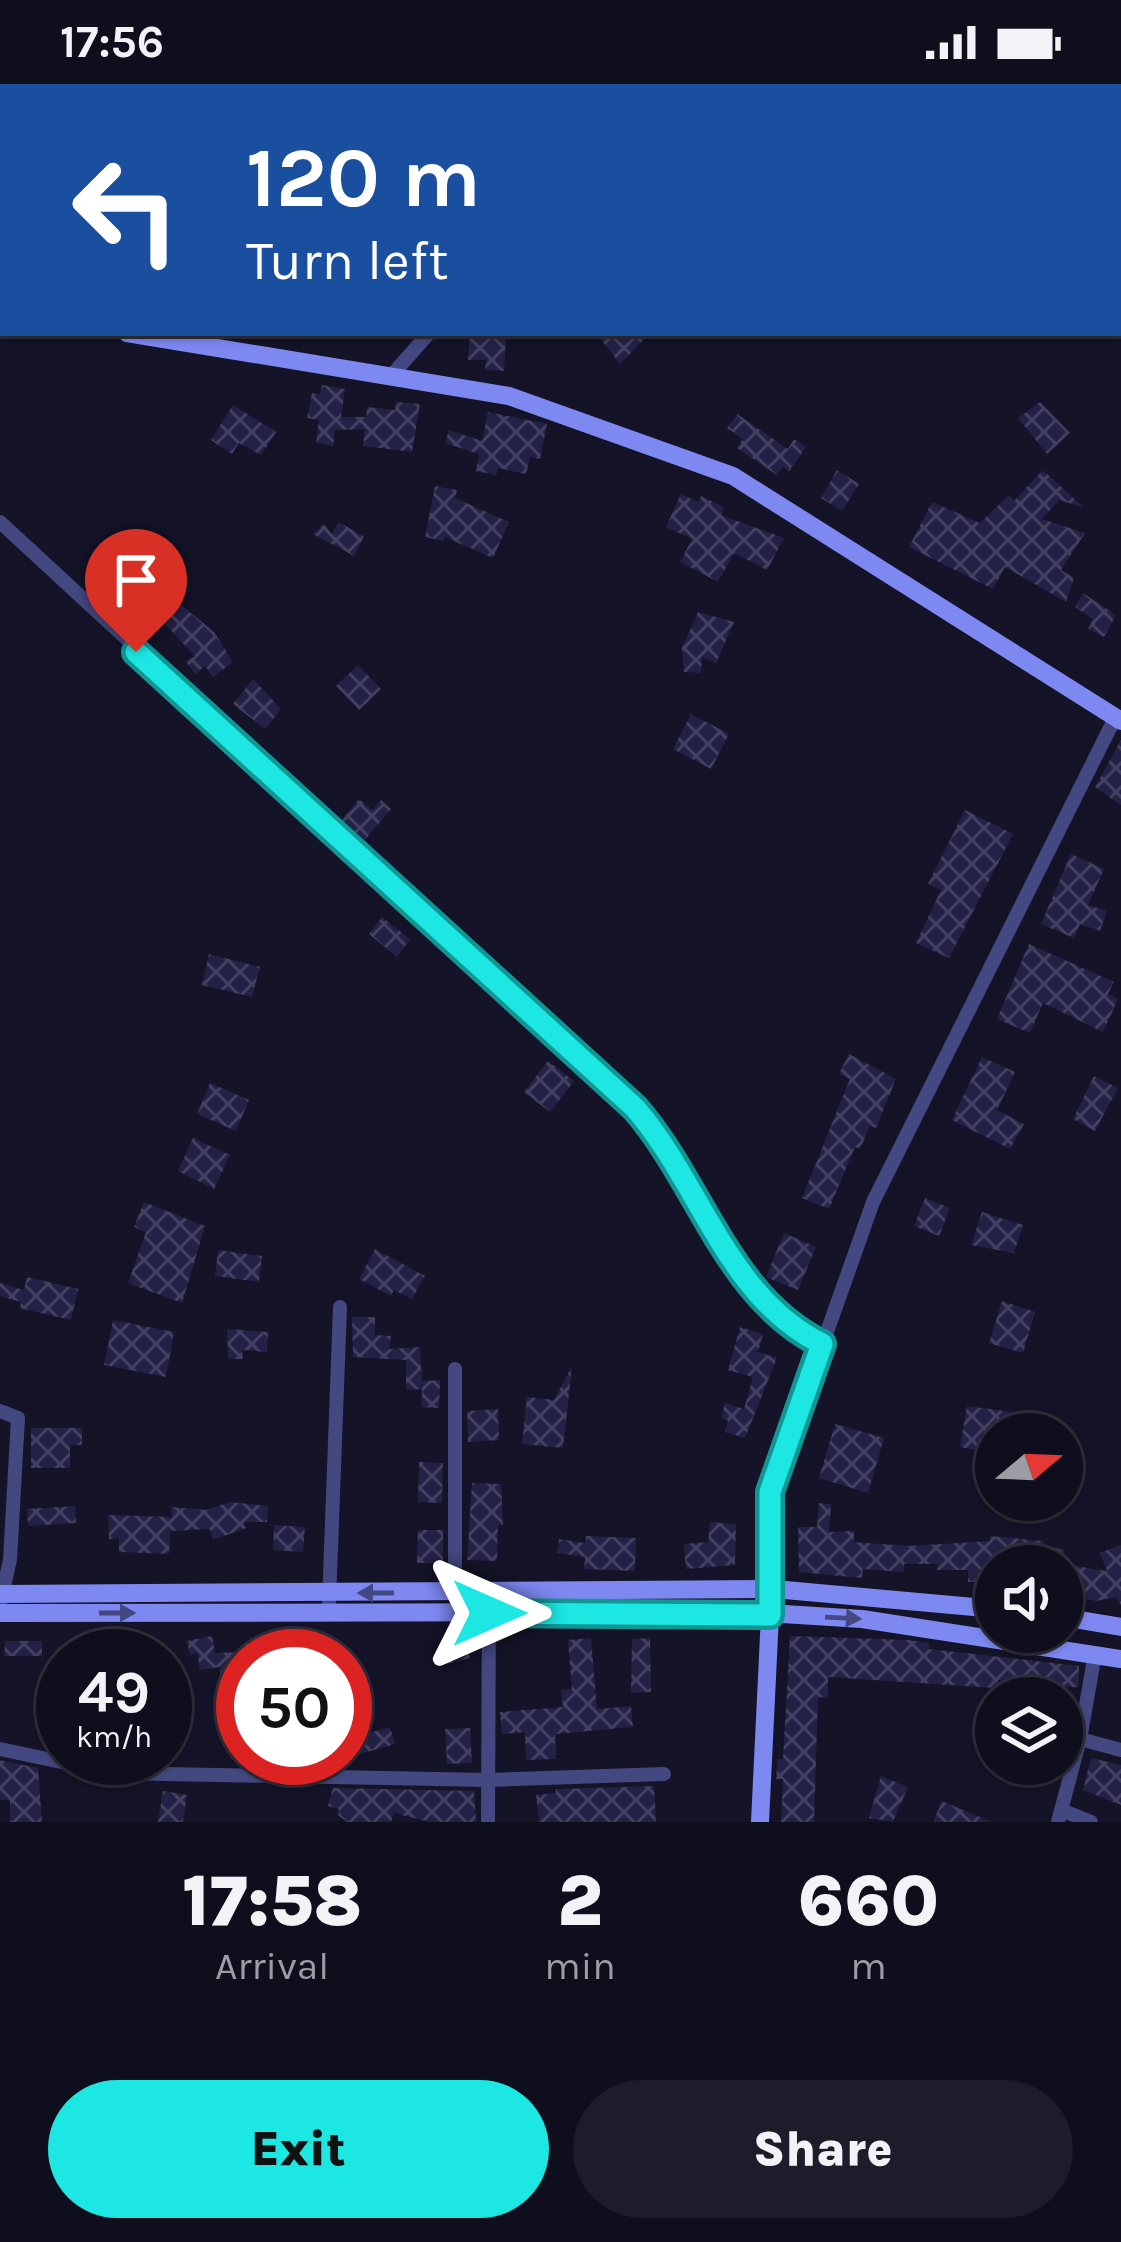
<!DOCTYPE html>
<style>
:root{--surface:#0f0e1d;--page:#1d1c2a;--text:#f1f3f6;--muted:#9b9ca4;--line:#2f2e3b;--accent:#1ce7e3}
body{margin:0;font-family:Karla,sans-serif;background:var(--page);color:var(--text);height:100vh;display:flex;flex-direction:column;font-size:45px;white-space:nowrap}
*{box-sizing:border-box;margin:0}
p{font-size:39px;color:var(--muted)}
.icon{flex:none;width:66px;height:66px;fill:none;stroke:currentColor;stroke-width:2;stroke-linecap:round;stroke-linejoin:round}
.map{position:relative;height:1738px;overflow:hidden}
.side{display:flex;flex-direction:column;background:var(--surface);flex:1}
.side>*{flex:none}
.banner{position:absolute;left:0px;top:0px;width:1122px;height:252px;box-shadow:0 3px 9px #0004,0 0 0 3px var(--line);background:#1a4fa0;color:#fff;overflow:hidden}
.needle{width:78px;rotate:71deg}
.tools{position:absolute;left:975px;top:1329px;display:grid;gap:24px}
.tools a{display:grid;place-items:center;width:108px;height:108px;border-radius:50%;background:var(--surface);box-shadow:0 3px 9px #0004,0 0 0 3px var(--line);font-size:60px}
.speed{position:absolute;left:36px;top:1545px;display:flex;gap:24px;font-size:60px;font-weight:700;text-align:center}
.speed>*{display:grid;place-content:center;width:156px;height:156px;border-radius:50%;background:var(--surface);box-shadow:0 3px 9px #0004,0 0 0 3px var(--line);line-height:1}
.speed small{font-size:30px;font-weight:400}
.speed .limit{border:18px solid #d22;background:#fff;color:#111}
.pin{position:absolute;display:grid;place-items:center;width:102px;height:102px;color:#fff;margin:-123px -51px;border-radius:50% 50% 50% 0;rotate:-45deg;box-shadow:0 0 12px #0007}
.pin .icon{rotate:45deg}
.me{position:absolute;width:132px;margin:-66px;rotate:90deg;stroke-linejoin:round;filter:drop-shadow(0 0 9px #0008)}
.turn{display:flex;align-items:center;gap:42px;height:252px;padding:0 48px;font-size:54px}
.turn .icon{width:156px;height:156px;stroke-width:2.5}
.turn b{display:block;font-size:84px;line-height:102px}
.eta{display:flex;justify-content:space-evenly;align-items:center;height:204px;text-align:center}
.eta b{font-size:72px;font-weight:800;line-height:84px}
.action{display:flex;gap:24px;margin-top:auto;padding:24px 48px}
.action a{flex:1;height:138px;border-radius:72px;background:var(--accent);color:#111;font-size:48px;font-weight:800;line-height:138px;text-align:center}
.action a+a{background:var(--page);color:var(--text)}
.status{display:flex;justify-content:space-between;align-items:center;height:84px;padding:0 60px;background:var(--surface);direction:ltr}
.status svg{height:33px;fill:currentColor}
.map>svg:first-child{display:block}
</style>
<div class="status"><b>17:56</b><svg viewBox="0 0 49 12"><path d="M0 12V9h3v3zM5 12V6h3v6zM10 12V3h3v9zM15 12V0h3v12zM26 1h20v11H26zM47 4h2v5h-2z"/></svg></div>
<div class="map">
<svg width="1121" height="1738" viewBox="0 0 1121 1738">
<defs>
<pattern id="building-cross-hatch" width="8" height="8" patternUnits="userSpaceOnUse" patternTransform="scale(3)"><rect width="8" height="8" fill="#242146"/><path d="M0 0l8 8M0 8l8-8" fill="none" stroke="#434162"/></pattern>
</defs>
<rect width="100%" height="100%" fill="#141327"/>
<!-- building -->
<path fill="url(#building-cross-hatch)" d="M470,249L506,250L504,287L485,286L486,276H468Z
M596,249H650L620,280Z
M322,301L345,305L341,333H366L367,323L395,326L396,318L420,320L412,368L363,362L365,345L335,346L333,362L316,359L319,336L307,334L312,309L320,311Z
M1040,318L1070,349L1047,370L1018,334Z
M233,321L276,348L261,371L239,359L232,370L211,356Z
M488,328L547,340L540,375L530,373L526,390L498,384L496,391L476,387L479,370L445,359L449,346L482,357Z
M737,330L788,365L794,355L806,363L789,387L783,383L777,391L737,364L743,355L727,344Z
M837,386L859,400L842,427L821,414Z
M1043,386L1084,424L1059,416L1042,435L1085,449L1061,486L1074,494L1066,518L1005,483L993,505L909,463L932,418L980,439L1009,411L1014,417Z
M435,402L457,406L455,414L509,438L493,474L445,453L444,457L425,453Z
M681,410L698,418L701,412L724,423L721,431L784,454L767,486L734,469L718,498L680,478L692,455L666,443Z
M338,438L364,452L354,472L313,450L324,440L332,450Z
M134,474L154,491L150,495L214,548L233,578L213,593L205,582L195,590L186,578L195,572L160,535L154,543L136,529L110,501Z
M1083,509L1116,531L1104,553L1088,545L1093,535L1075,523Z
M698,528L734,538L716,579L702,573L701,589L684,588L682,564Z
M358,581L381,605L359,626L336,602Z
M253,595L281,625L265,645L233,620Z
M691,630L729,650L711,685L673,665Z
M1121,656V721L1095,703Z
M359,715L372,726L381,716L391,725L363,758L341,737Z
M965,726L1013,750L949,874L916,859L941,806L928,800Z
M1071,770L1104,785L1088,821L1107,827L1100,847L1080,840L1074,854L1041,840Z
M382,833L410,855L397,873L369,850Z
M1029,860L1114,898L1108,910L1118,915L1103,948L1043,919L1030,949L997,935Z
M209,870L260,883L252,913L202,901Z
M849,970L896,995L876,1044L870,1042L860,1065L855,1063L829,1125L802,1114L850,995L839,990Z
M982,973L1015,988L997,1026L1024,1040L1010,1065L952,1036Z
M548,977L574,997L550,1028L524,1008Z
M1094,992L1118,1004L1095,1047L1073,1035Z
M210,999L249,1016L236,1047L197,1030Z
M193,1054L230,1071L214,1105L178,1087Z
M925,1114L950,1124L939,1152L914,1142Z
M144,1118L205,1142L182,1219L128,1199L146,1148L134,1143Z
M982,1128L1023,1141L1014,1169L971,1161Z
M784,1149L816,1163L798,1206L766,1193Z
M375,1165L425,1192L412,1215L394,1206L391,1212L359,1195Z
M218,1166L262,1172L259,1198L215,1192Z
M27,1193L78,1205L71,1236L20,1224L21,1218L0,1212V1199L24,1206Z
M1002,1217L1035,1228L1023,1269L989,1259Z
M352,1233H375V1251L391,1252L389,1265L420,1263L422,1297L440,1296L439,1324L421,1323L422,1305L406,1306V1276L353,1273Z
M113,1236L174,1248L166,1293L104,1281Z
M740,1243L763,1250L758,1268L777,1274L745,1354L725,1348L728,1336L721,1334L725,1319L744,1325L753,1293L728,1286Z
M227,1245L268,1248L267,1268L242,1266L243,1275H228Z
M572,1282L563,1364L522,1360L527,1313L554,1316Z
M967,1322L1042,1332L1039,1350H996V1370L960,1363Z
M498,1325L499,1356L468,1358L467,1327Z
M835,1340L884,1354L868,1409L819,1394Z
M31,1344H82V1361H70V1384H31Z
M419,1378L443,1379L442,1419L418,1418Z
M472,1399L501,1400L503,1441H498L497,1477L467,1476Z
M230,1418L268,1422L267,1438H244L246,1444L213,1456L210,1445L170,1447L169,1470L119,1468V1454L109,1455L108,1431L172,1433L171,1423L207,1426Z
M819,1419L831,1420L829,1448L854,1447V1458L909,1462L990,1457V1452L1044,1457L1043,1463L1064,1465L1063,1480L1107,1487L1100,1469L1121,1461V1521L1116,1513L1096,1517L1062,1512V1482H996V1497L968,1498V1486H937V1480H904V1488L863,1485L862,1494L799,1488L798,1443H817Z
M75,1422L76,1439L28,1442L27,1425Z
M710,1438L736,1440L735,1481L686,1485L684,1460L708,1458Z
M274,1441L305,1443L303,1468L273,1466Z
M418,1446H443V1479H417Z
M586,1452L636,1454L635,1487L584,1485L585,1473L557,1469L559,1455L585,1459Z
M212,1552L215,1569L243,1568V1601H221L220,1583L200,1586L197,1569L190,1571L187,1557Z
M790,1552L909,1556L929,1559V1565L1079,1582V1596L1078,1603L1038,1604L998,1596L997,1604L828,1593V1614L818,1613L814,1738H781L783,1695H776L778,1675H783Z
M591,1554L597,1625L631,1622L633,1643L555,1650L556,1675L526,1676L525,1648L502,1650L500,1628L563,1623L561,1606L572,1605L568,1556Z
M650,1554L651,1608L631,1609L632,1555Z
M465,1555L470,1574L444,1581L438,1562Z
M5,1557H42V1572H4Z
M390,1643L395,1660L357,1671L352,1654Z
M470,1644L472,1679L447,1680L445,1645Z
M1091,1674L1121,1681V1721L1083,1706Z
M0,1676L38,1684L42,1738H10V1716H0Z
M881,1692L908,1703L893,1738L869,1734Z
M654,1702L656,1738H539L536,1711L556,1709L555,1705Z
M333,1704L474,1707L476,1738H430L394,1729L391,1738H347L338,1731L339,1725L328,1722Z
M163,1707L187,1711L183,1738H158Z
M942,1717L991,1738H933Z"/>
<g fill="none" stroke-linecap="round" stroke-linejoin="round">
<!-- street -->
<path stroke="#434881" stroke-width="14" d="M391,292L429,249
M0,438L635,1024C701,1100 727,1212 822,1260
M0,1327L18,1334L10,1476L0,1520
M455,1509V1285
M329,1518L340,1223
M770,1531V1409L873,1118L1115,634
M1095,1570L1080,1655L1121,1666
M0,1665L114,1689L488,1696L664,1690
M1061,1726L1091,1738
M488,1738L489,1509
M1058,1738L1080,1655"/>
<!-- secondary -->
<path stroke="#7d88f1" stroke-width="18" d="M0,223L3,224
M127,249L509,312L733,392L1121,637
M0,1510L774,1505L996,1525
M0,1529L752,1528L862,1535L1121,1575
M1062,1533L1121,1543
M760,1738L770,1531"/>
</g>
<!-- one-way arrows -->
<defs><path id="oneway-solid" d="M-6-.8H1V-3.2L6.5 0L1 3.2V.8H-6Z" transform="scale(3)"/></defs>
<g fill="#434882">
<use href="#oneway-solid" transform="translate(376 1509) rotate(180)"/>
<use href="#oneway-solid" transform="translate(117 1529)"/>
<use href="#oneway-solid" transform="translate(843 1534) rotate(3)"/>
</g>
<g fill="none" stroke-linecap="round" stroke-linejoin="round">
<!-- route casing -->
<g stroke="#129694" stroke-width="30">
<path id="route" d="M136,568L635,1024C701,1100 727,1213 822,1260L770,1408V1531L489,1529"/>
</g>
<!-- route -->
<use href="#route" stroke="#1ce7e3" stroke-width="21"/>
</g>
</svg>
<div class="tools">
<a><svg class="needle" viewBox="-14 -14 28 28"><path d="M0-13l5 13h-10z" fill="#e53935"/><path d="M0 13l5-13h-10z" fill="#9b9ca4"/></svg></a>
<a><svg class="icon" aria-label="sound" viewBox="0 0 24 24"><path d="M4 9h4l5-4v14l-5-4H4zM17 9q2 3 0 6"/></svg></a>
<a><svg class="icon" aria-label="layers" viewBox="0 0 24 24"><path d="M12 4l9 5-9 5-9-5zM3 14l9 5 9-5"/></svg></a>
</div>
<div class="speed"><div>49<small>km/h</small></div><div class="limit">50</div></div>
<div class="pin" style="left:136px;top:568px;background:#d93025"><svg class="icon" aria-label="arrive" viewBox="0 0 24 24"><path d="M6 21V4h12l-3 4 3 4H6"/></svg></div>
<svg class="me" style="left:489px;top:1529px" viewBox="-20 -20 40 40"><path d="M0-17L14 15 0 8-14 15z" fill="#1ce7e3" stroke="#fff" stroke-width="4"/></svg>
<div class="banner">
<div class="turn"><svg class="icon" aria-label="left" viewBox="0 0 24 24"><path d="M17 20v-9H6M10 6l-5 5 5 5"/></svg><div><b>120 m</b>Turn left</div></div>
</div>
</div>
<section class="side">
<div class="eta">
<div><b>17:58</b><p>Arrival</p></div>
<div><b>2</b><p>min</p></div>
<div><b>660</b><p>m</p></div>
</div>
<div class="action"><a>Exit</a><a>Share</a></div>
</section>
